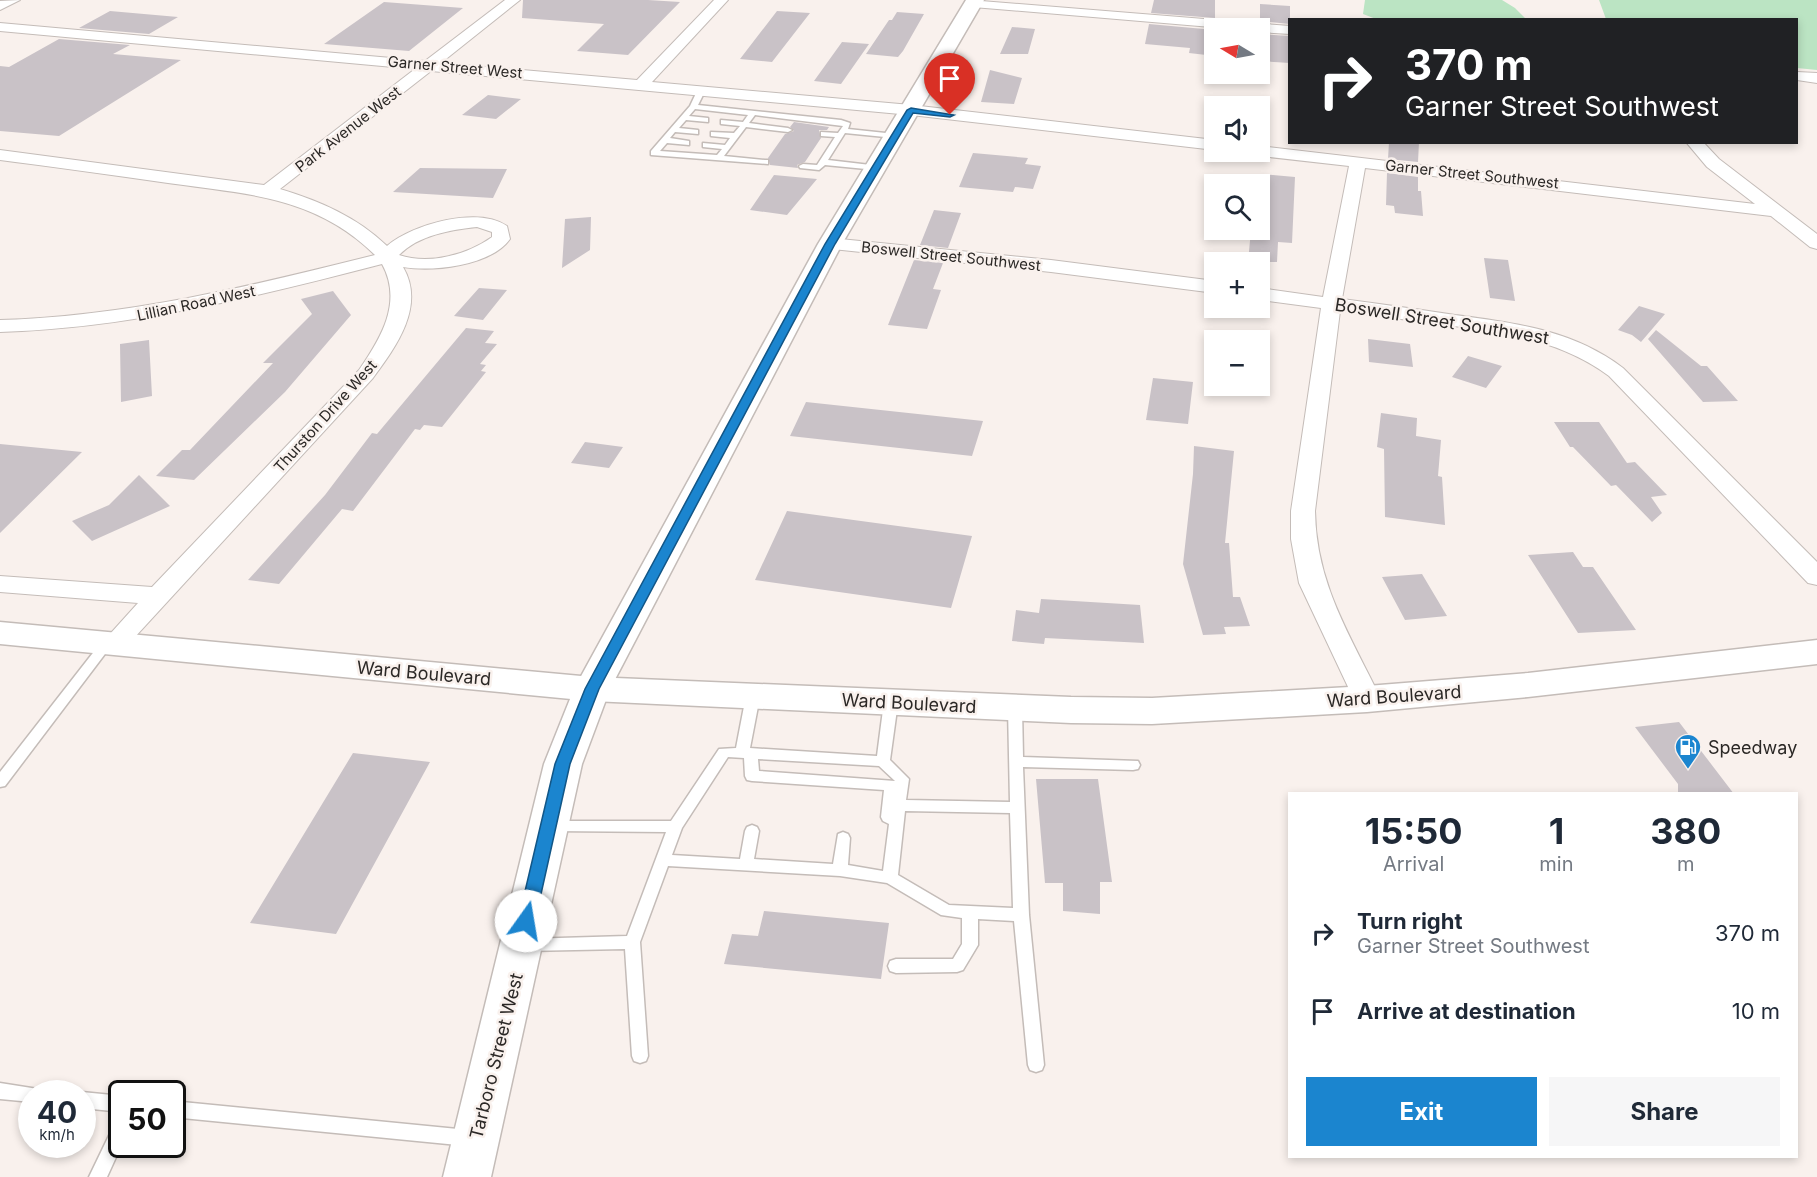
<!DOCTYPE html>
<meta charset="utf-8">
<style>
:root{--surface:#fff;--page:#f6f6f7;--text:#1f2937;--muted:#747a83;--accent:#1b85cf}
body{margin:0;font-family:Inter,sans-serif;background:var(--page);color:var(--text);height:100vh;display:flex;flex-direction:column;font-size:22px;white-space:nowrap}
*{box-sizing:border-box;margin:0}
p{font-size:20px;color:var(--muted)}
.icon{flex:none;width:33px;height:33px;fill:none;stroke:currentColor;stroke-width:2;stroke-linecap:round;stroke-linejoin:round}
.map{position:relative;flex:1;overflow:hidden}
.side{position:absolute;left:1288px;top:792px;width:510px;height:366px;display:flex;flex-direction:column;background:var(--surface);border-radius:0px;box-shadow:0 3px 9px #0003}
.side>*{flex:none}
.hud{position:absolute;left:1288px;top:18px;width:510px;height:126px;border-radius:0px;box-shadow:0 3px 9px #0003;background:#202124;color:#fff;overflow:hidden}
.needle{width:39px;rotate:280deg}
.controls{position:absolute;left:1204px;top:18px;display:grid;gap:12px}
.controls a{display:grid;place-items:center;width:66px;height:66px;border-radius:0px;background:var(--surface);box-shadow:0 3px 9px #0003;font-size:30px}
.speed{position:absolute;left:18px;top:1080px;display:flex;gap:12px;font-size:30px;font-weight:700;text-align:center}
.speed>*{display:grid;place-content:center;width:78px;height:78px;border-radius:50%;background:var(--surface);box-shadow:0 3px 9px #0003;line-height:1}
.speed small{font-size:15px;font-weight:400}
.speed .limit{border:3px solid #111;border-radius:9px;background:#fff;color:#111}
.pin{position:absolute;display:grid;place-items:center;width:51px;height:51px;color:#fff;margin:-62px -26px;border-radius:50% 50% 50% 0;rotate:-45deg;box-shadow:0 0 6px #0007}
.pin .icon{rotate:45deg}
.me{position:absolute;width:66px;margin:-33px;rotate:13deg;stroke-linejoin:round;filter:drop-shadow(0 0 4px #0008)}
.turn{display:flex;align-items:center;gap:21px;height:126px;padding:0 18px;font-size:27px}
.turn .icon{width:78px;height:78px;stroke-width:2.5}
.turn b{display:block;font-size:42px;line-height:51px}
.eta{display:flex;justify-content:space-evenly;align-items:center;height:102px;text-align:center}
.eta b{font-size:36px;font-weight:700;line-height:42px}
.button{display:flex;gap:12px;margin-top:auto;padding:12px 18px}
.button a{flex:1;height:69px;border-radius:0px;background:var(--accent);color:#fff;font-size:24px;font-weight:700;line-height:69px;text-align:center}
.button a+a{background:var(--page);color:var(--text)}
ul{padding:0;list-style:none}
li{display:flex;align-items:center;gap:18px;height:78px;padding:0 18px}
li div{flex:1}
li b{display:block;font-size:22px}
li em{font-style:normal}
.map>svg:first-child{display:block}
</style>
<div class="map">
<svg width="1817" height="1177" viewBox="0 0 1817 1177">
<rect width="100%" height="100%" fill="#f9f1ed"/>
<!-- green -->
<path fill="#bbe4c3" d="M1365,0H1502L1515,8L1526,19H1376L1363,14Z
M1599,0H1817V70L1797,68V20L1606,19Z"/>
<!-- building -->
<path fill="#c9c2c7" d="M523,0H648L680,2L628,55L577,51L604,24L522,18Z
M1154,0H1215V18L1151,13Z
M384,2L463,8L409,51L324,44Z
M1260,4L1290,6V24L1260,21Z
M110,11L178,17L149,34L79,28Z
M777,11L810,13L772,62L740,59Z
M897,12L924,14L903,51L898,57L866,54L889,20H892Z
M1149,24L1215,30V56L1189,53L1190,48L1145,44Z
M1012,27L1035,29L1028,54H1000Z
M1260,34L1290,36V63L1260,61Z
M59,39L130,45L113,54L181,60L59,136L0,131V66L9,67Z
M842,42L869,44L841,84L814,81Z
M990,70L1022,78L1014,104L981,102Z
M488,95L521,99L496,119L462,115Z
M794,122L829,127L827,130H819L821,138L805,162L797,165L798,168L770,165L768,158L785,134L794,131L790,127Z
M1389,142H1419L1418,162L1388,159Z
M973,153L1028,158L1025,164L1041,166L1033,189L1015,187L1013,192L959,187Z
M420,168L507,169L493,198L393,192Z
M1387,173L1418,177V191H1421L1423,216L1395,213L1394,206L1386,205Z
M1260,174L1295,177L1292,243L1278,242L1277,262H1248L1251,230H1260Z
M774,175L817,179L787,215L750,210Z
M934,210L961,213L948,248L920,245Z
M591,217L590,250L562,268L565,219Z
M1484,258L1508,260L1515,301L1490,298Z
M914,260L943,263L933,289L941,290L927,329L888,325Z
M479,288L507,290L483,320L454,316Z
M333,291L351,315L285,392L194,480L156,476L182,450H190L273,363H263L312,314L301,299Z
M1639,306L1665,314L1641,342L1632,335L1618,330Z
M466,328L494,331L485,343L497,344L480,364L486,365L481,371L486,372L442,427L424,425L420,430L415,429L353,511L342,509L279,584L248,580L325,495L372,433L377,434Z
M1656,330L1701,366H1707L1738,401L1703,402L1648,339Z
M1368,339L1410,344L1413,367L1369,362Z
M149,340L152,396L121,402L120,344Z
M1468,356L1502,366L1486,388L1452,377Z
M1153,378L1193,382L1188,424L1146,420Z
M806,402L983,421L972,456L790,436Z
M1381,413L1417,418L1416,436L1441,440L1438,476L1442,477L1445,525L1385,517L1384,449L1377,447Z
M1554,422H1599L1627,463L1635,462L1667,495L1651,497L1662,513L1652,522L1616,485L1611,486L1573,447H1570Z
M585,442L623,447L609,468L571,463Z
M0,444L82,452L0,533Z
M1194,446L1234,451L1225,543H1229L1233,597H1240L1250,626L1224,627L1226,634L1203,635L1183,564L1193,474Z
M139,475L170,506L92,541L72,521L109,505Z
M787,511L972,536L951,608L755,580Z
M1573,552L1583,567H1593L1636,630L1578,633L1528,555Z
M1422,574L1447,616L1405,620L1382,577Z
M1041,599L1140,605L1144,643L1045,638L1044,644L1012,641L1016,610L1039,613Z
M1679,722L1734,794H1678V784L1635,727Z
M353,753L430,762L336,934L250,923Z
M1036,779H1098L1112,882H1100V914L1063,911V883H1045Z
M764,911L889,923L881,979L724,964L732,934L758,936Z"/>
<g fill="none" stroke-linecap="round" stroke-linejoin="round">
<!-- service casing -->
<g stroke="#c4bcb8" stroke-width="3">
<path id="service" d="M698,89L705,91L698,105L841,120L850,123L848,129L895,134L899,136L895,138L845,133L828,160L879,166V170H876L825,165L819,170L800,168L799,166L803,164L817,165L835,137L821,136V132L838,133L843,126L755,115L749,123L788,128L792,130L788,132L746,127L724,156L765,160H768V164L651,155V151L690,106ZM695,109L748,115L743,122L721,120V124L740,126L734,133L711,132V136L730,138L725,145L703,143V147L722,149L717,155L660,151L667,143L689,145V141L670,138L675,132L698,134V130L679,128L686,120L708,122V118L689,116Z
M107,639L113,643L111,646L5,786L0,787V772L103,640Z
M753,691L758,693L760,696L750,748L877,756L884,702L886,699H896L898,702L890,760L909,779L906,800L1010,802L1008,708L1010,705H1020L1022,708L1023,757L1138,761L1140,765L1138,769L1133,770L1023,767L1029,915L1044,1065L1042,1070L1036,1072L1030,1070L1028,1065L1014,921L978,919V945L963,970L957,972L896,973L890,971L888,966L890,961L896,959H953L962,944V918L941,915L887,883L840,876L668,866L640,942L648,1056L646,1061L640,1063L634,1061L632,1056L625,949L525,951L520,950L517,945L520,940L525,939L627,936L666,832L553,831L548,830L546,826L548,822L553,821H671L719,749L736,748L746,696L748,693ZM728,757L744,758L745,776L747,780L752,781L884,790L881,817L883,821L889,824L883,871L848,865L850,838L848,834L843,832L838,834L833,864L754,859L759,831L757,827L752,825L747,827L745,831L740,859L672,855L682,828ZM758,759L879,766L895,781L759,771ZM905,811L1010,813L1013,908L949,905L898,875Z
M0,1083L38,1089L40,1094H32V1102L0,1099Z
M82,1092L122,1096V1112L82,1108V1094H79Z
M172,1101L468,1130L474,1132L477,1138L474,1144L468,1146L172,1117Z
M122,1119V1144L107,1177H89L116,1121Z"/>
</g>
<!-- minor casing -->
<g stroke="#c4bcb8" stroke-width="2">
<path id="minor" d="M20,0L0,10V1Z
M505,0H520L441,63L637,80L714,0H728L652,82L911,105L1215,140V150L911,115L431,71L280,189C320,201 357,217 387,246C413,224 478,206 507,226L510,239C491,266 432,272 403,267C426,306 396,347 373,378L123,650L114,653L105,650L101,644L138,603L0,592V576L152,587L359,370C381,338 403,302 382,264C255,297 131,328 0,332V320C129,316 251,286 375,255C315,196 246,194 168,183C112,175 56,167 0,160V150L264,185L415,69L0,31V23L425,61ZM477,227L492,232V237C467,255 429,265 399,255C419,235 450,230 477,227Z
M969,0L1290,26V34L1260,32V28H1223L973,7L966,3Z
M1797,72L1817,73V83L1797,80Z
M1686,142H1703L1719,159L1817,234V249L1810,247L1771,216L1365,168L1342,299C1380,304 1417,309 1455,315C1516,323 1573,330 1623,368L1817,562V585L1808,583L1609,376C1561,341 1511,334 1454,326C1416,321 1378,316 1340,311L1315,511C1316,584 1350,635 1381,699L1377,706L1367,709L1357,706L1299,583L1291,539V511L1321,308L1260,300V288L1323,297L1349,166L1260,156L1252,152H1260V146L1755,204L1707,167Z
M830,238L1051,260L1215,281V293L1051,272L823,248L821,244L823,240Z"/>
</g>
<!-- secondary casing -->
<g stroke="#c4bcb8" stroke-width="3">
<path id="secondary" d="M966,0H984L842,244L610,689L582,764L491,1177H443L544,764L574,689L818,244Z"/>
</g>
<!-- primary casing -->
<g stroke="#c4bcb8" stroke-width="3">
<path id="primary" d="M0,622L592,677L1071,697L1152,698L1367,686L1528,673L1817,640V664L1528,697L1367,712L1152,724L1071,723L592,701L0,644Z"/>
</g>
<!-- service -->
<use href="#service" fill="#fff" fill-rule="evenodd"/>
<!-- minor -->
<use href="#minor" fill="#fff" fill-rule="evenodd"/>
<!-- secondary -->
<use href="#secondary" fill="#fff" fill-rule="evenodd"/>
<!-- primary -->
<use href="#primary" fill="#fff" fill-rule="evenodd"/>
</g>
<!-- route -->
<path fill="#1b85cf" stroke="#125687" stroke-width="1.5" d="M911,108L954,115L950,117L913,113L835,244L599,689L570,764L535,921L532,926H520L518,921L555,764L585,689L825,244L907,110Z"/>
<!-- icons -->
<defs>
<g id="fuel-pin" transform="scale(1.35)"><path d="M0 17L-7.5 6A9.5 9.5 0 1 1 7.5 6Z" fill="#1b85cf" stroke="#f9f1ed"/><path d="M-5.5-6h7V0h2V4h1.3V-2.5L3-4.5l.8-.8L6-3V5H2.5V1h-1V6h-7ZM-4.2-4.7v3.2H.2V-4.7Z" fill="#fff"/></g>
</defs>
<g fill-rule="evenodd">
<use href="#fuel-pin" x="1688" y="747"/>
</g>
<g text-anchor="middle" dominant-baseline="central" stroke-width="5" stroke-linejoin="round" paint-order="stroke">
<!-- far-street labels -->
<g font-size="15" fill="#2b2826" stroke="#f9f1ed">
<text transform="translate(455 67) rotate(5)">Garner Street West</text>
<text transform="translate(348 129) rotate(-38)">Park Avenue West</text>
<text transform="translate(1472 174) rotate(6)">Garner Street Southwest</text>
<text transform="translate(951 256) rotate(6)">Boswell Street Southwest</text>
<text transform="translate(196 303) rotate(-12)">Lillian Road West</text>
<text transform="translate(325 416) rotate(-48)">Thurston Drive West</text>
</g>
<!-- street labels -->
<g font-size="18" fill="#2b2826" stroke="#f9f1ed">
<text transform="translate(1442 321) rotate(9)">Boswell Street Southwest</text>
<text transform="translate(424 673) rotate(5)">Ward Boulevard</text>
<text transform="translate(1394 696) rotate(-4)">Ward Boulevard</text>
<text transform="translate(909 703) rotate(3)">Ward Boulevard</text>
<text transform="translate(496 1056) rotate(-76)">Tarboro Street West</text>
</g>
<!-- poi labels -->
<g font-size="18" fill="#2b2826" stroke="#f9f1ed" text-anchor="start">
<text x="1708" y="747">Speedway</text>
</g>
</g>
</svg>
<div class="controls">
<a><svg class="needle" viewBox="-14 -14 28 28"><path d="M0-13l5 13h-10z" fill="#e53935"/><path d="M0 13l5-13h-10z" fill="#747a83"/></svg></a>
<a><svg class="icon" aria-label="sound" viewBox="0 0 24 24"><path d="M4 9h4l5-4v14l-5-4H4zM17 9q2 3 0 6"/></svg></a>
<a><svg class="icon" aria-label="search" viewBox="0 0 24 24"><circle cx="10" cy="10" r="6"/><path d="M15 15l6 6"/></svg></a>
<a>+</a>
<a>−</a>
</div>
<div class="speed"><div>40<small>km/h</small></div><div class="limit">50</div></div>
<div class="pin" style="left:950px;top:115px;background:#d93025"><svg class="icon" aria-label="arrive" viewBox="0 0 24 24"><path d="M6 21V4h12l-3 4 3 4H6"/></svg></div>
<svg class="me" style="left:526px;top:921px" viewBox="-20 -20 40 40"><circle r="19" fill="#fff"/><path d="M0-13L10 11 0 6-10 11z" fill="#1b85cf"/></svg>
<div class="hud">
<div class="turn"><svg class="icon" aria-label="right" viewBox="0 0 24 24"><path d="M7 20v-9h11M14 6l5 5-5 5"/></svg><div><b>370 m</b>Garner Street Southwest</div></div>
</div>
<section class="side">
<div class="eta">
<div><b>15:50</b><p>Arrival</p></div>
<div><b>1</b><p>min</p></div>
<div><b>380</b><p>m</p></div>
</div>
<ul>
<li><svg class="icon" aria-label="right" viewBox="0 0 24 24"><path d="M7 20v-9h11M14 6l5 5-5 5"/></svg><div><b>Turn right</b><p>Garner Street Southwest</p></div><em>370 m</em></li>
<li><svg class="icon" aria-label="arrive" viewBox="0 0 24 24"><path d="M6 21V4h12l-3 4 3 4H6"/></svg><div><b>Arrive at destination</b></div><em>10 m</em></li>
</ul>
<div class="button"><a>Exit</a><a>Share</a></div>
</section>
</div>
